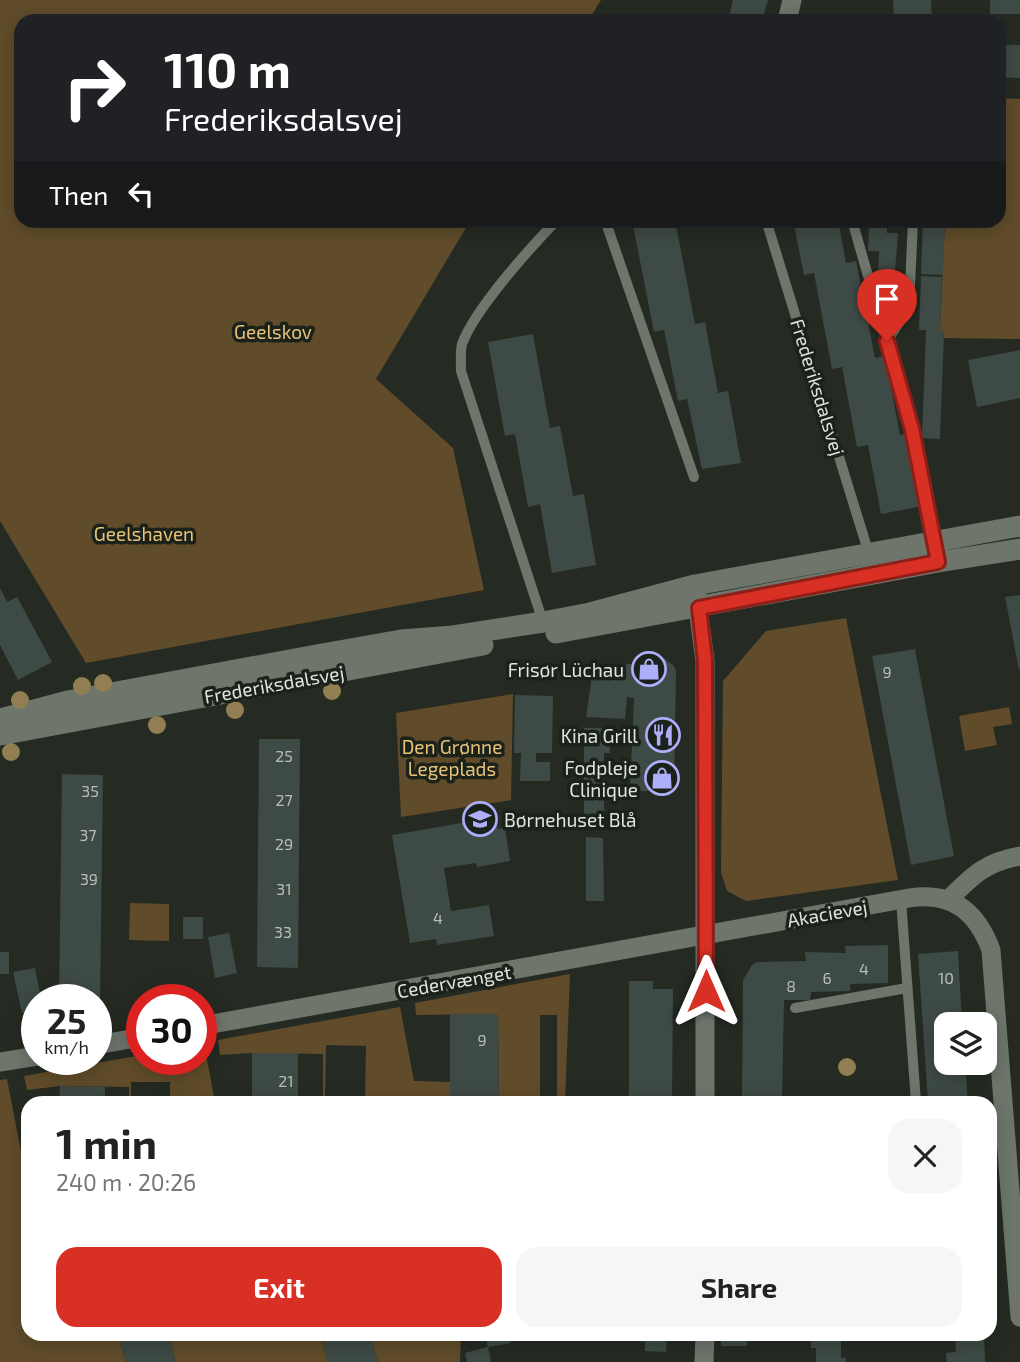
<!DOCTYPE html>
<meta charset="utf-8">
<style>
:root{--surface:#fff;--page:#f6f6f6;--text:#222;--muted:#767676;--accent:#d93025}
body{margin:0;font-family:"Exo 2",sans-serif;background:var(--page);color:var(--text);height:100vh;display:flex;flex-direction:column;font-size:26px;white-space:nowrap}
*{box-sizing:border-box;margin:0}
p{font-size:23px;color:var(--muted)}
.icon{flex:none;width:38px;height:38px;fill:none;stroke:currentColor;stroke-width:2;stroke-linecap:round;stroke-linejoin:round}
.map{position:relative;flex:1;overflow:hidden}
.sheet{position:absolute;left:21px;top:1096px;width:976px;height:245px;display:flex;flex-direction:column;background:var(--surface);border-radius:21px;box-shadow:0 4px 18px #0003}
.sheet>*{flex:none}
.banner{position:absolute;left:14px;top:14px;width:992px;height:214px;border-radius:21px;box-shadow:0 4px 18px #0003;background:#202124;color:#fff;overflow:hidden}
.tools{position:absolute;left:934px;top:1012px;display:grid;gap:14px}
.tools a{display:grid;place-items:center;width:63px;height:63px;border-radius:14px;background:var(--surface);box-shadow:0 4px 18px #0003;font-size:35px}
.speed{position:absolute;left:21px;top:984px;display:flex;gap:14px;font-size:35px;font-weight:700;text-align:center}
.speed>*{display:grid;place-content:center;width:91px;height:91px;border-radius:50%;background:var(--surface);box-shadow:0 4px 18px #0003;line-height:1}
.speed small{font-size:18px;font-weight:400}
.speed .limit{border:10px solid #d22;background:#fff;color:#111}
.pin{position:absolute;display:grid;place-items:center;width:60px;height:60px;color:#fff;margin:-72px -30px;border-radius:50% 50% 50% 0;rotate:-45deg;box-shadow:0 0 7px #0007}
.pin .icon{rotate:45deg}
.me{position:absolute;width:77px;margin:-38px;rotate:0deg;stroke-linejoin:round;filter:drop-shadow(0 0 5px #0008)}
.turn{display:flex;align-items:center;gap:24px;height:147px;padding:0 35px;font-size:32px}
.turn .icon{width:91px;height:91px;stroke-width:2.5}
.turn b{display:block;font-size:49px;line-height:60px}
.then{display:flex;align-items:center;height:66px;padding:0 35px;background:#0003;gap:14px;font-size:26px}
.round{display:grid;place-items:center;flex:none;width:74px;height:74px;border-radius:21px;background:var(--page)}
.overview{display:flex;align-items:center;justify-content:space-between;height:119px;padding:0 35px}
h1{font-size:42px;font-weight:700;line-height:52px}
.cta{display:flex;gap:14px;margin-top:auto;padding:14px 35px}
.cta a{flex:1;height:80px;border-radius:21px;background:var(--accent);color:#fff;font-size:28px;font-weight:700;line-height:80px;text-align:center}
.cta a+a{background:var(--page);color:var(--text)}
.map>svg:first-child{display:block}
</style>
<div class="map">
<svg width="1020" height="1362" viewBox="0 0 1020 1362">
<rect width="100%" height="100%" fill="#252b23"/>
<!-- green -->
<path fill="#604c2a" d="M0,0H601L588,21H21V220L470,221L376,379L453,448L484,590L86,663L0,521Z
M999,98L1020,99V339L944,338V331L940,330L945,221L999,220Z
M846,618L898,880L746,901L727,891L721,872L723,681L766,631Z
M513,694L511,800L401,817L396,713Z
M1009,707L1012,724L993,727L997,745L965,751L959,716Z
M130,903L169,904V941L129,940Z
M570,974L565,1102H557V1015H540V1102H499L498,1014L416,1015L415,1003Z
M400,1007L414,1081L450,1082V1102H365L366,1046L326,1045L325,1102H323V1054L252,1053L220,1055L218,1040Z
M204,1043L215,1102H170V1082H131V1102H129V1087L60,1086L27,1090L24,1076L142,1055V1059H201V1044Z
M7,1079L21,1151L28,1152V1334H117L126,1362H0V1080Z
M168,1334H320L328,1362H176Z
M370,1334H461L460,1362H378Z"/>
<!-- building -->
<path fill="#3e4a45" d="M733,0H768L762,21H728Z
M893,0H931L932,21H894Z
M990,0H1020V14H990Z
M999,45H1020V78L999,77Z
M632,220H675L695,324L705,322L718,393L728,391L741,463L702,469L687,399L678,401L664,330L654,332Z
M793,220H838L846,263L856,261L875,358L885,356L900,435L909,433L923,506L881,514L868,445L857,447L842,367L832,369L814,273L804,275Z
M866,220H887V233H898L893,297L881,296L882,279H878L879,251H868L869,224H865Z
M923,220H945L943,275L921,274Z
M921,276L942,277L940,330L944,331L940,439L922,438L926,330H919Z
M533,334L550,428L560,426L573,496L584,494L596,565L552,573L540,504L528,507L515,434L505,436L488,342Z
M1020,350V398L977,407L968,360Z
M0,588L7,602L17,597L52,662L18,680L0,645Z
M1020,595V670H1019L1005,597Z
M915,649L954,856L911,865L872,656Z
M665,659L674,666L676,671L674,791H630L634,698L627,697L625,719L586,717L593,669Z
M515,695L553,696L552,753H536V762H550V781H520L521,753H514Z
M584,728H609L610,753H604V826H584Z
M259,739H300L298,968L257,967Z
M62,774L103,775L100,1003H96V999H59Z
M496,817L498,829L505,828L510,861L477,867L476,863L444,868L451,911L489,905L494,936L437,945L436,939L410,943L392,835Z
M586,837L603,838L604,901H586Z
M183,917H203V939H183Z
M229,933L237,973L215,978L208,937Z
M888,945V983L850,984V991L811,992L810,1000H784L782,1102H742L743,980L752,965L757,962L806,961L805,952L846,953L845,946Z
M958,951L962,1024H947V1062H965L968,1102H928L918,954Z
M0,952H9V974H0Z
M35,968L41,999H37V1010L22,1013L13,972Z
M629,981H653V989H673L672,1102H629Z
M450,1014H498L499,1102H450Z
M252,1053H298V1102H252Z
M60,1086L105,1087V1102H59Z
M117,1334H168L176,1362H126Z
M320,1334H370L378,1362H328Z
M484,1334H508L511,1343L488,1347Z
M637,1334H667L666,1352L645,1351V1342L637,1341Z
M721,1334H747V1346H721Z
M811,1334H841V1358H846V1362H816V1348H811Z
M955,1334H984L985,1362H947L946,1353L956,1352Z
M488,1347L491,1362H467L465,1353Z"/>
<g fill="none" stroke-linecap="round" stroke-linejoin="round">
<!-- lane -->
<path stroke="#6e766c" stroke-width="10" d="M605,220L694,477
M766,220L869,554
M852,220L912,429L934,544
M887,341L909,308L913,220
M543,622L461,371C461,363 460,353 462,344C475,309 529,249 557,220
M901,900L916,1102
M795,1008L907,988"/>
<!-- street -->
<path stroke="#6e766c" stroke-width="19" d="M787,21L792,0
M695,585L705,661V1102
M948,900C972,876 985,862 1020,856
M201,1026L909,898C952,891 977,912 991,950L1020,1317
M96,1045L142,1037
M0,1062L37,1056
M704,1362L705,1334"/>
<!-- secondary -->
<path stroke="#6e766c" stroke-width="21" d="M556,633L938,562L1020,549
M0,719L68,701L311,656L401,640L453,636L543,622L590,613L695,585L1020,526
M0,735L483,645"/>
</g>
<!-- trees -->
<g fill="#917e52">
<circle cx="103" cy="683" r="9"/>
<circle cx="82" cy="686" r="9"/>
<circle cx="332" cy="691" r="9"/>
<circle cx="20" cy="700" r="9"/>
<circle cx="235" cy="710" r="9"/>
<circle cx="157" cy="725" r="9"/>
<circle cx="11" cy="752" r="9"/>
<circle cx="847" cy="1067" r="9"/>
</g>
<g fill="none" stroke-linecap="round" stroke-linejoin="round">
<!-- route casing -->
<g stroke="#8d1f18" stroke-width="18">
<path id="route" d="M706,991L705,661L699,608L938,562L912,429L887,341"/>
</g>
<!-- route -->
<use href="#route" stroke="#d93025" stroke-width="12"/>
</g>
<!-- icons -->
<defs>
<g id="shop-ring" transform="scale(1.75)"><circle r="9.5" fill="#1b221a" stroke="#afaefa" stroke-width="1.5"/><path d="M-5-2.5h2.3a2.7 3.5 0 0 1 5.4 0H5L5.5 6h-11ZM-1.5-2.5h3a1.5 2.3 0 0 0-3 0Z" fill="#afaefa"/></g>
<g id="restaurant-ring" transform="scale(1.75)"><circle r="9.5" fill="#1b221a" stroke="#afaefa" stroke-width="1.5"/><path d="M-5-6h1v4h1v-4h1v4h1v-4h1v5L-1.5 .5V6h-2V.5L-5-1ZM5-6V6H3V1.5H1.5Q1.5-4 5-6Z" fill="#afaefa"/></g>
<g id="school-ring" transform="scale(1.75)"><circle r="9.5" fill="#1b221a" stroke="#afaefa" stroke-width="1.5"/><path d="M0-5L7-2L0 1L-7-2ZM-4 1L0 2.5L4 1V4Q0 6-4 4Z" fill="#afaefa"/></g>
</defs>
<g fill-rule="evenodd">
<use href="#shop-ring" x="649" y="669"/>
<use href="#restaurant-ring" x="663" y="735"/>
<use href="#shop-ring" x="662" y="778"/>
<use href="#school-ring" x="480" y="819"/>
</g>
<g text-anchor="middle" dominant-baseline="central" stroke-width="7" stroke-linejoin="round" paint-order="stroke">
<!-- number labels -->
<g font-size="16" fill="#b7beb8">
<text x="887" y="671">9</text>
<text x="284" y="755">25</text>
<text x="90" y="790">35</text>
<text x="284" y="799">27</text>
<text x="88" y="834">37</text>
<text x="284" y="843">29</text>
<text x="89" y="878">39</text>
<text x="284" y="888">31</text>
<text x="438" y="917">4</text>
<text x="283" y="931">33</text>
<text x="864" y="968">4</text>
<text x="827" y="977">6</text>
<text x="946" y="977">10</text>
<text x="791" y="985">8</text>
<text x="482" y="1039">9</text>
<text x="286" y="1080">21</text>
</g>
<!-- park labels -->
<g font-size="19" fill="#e9c179" stroke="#1b221a">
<text x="273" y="331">Geelskov</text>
<text x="144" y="533">Geelshaven</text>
<text x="452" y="746">Den Grønne<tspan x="452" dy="22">Legeplads</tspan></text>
</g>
<!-- street labels -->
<g font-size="19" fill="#dfe4de" stroke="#1b221a">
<text transform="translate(818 387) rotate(73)">Frederiksdalsvej</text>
<text transform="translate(274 684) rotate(-10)">Frederiksdalsvej</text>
<text transform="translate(827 913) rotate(-10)">Akacievej</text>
<text transform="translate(454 981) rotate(-10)">Cedervænget</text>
</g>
<!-- poi labels -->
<g font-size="19" fill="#dfe4de" stroke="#1b221a" text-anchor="end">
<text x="624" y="669">Frisør Lüchau</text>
<text x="638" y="735">Kina Grill</text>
<text x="638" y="767">Fodpleje<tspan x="638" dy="22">Clinique</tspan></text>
<text x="504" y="819" text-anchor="start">Børnehuset Blå</text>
</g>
</g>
</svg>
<div class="tools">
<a><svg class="icon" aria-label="layers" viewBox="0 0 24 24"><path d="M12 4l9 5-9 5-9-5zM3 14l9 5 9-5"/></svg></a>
</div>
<div class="speed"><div>25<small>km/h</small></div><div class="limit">30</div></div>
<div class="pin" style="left:887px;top:341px;background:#d93025"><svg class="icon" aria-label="arrive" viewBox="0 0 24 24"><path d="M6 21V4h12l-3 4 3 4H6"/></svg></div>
<svg class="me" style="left:706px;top:991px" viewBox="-20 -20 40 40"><path d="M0-17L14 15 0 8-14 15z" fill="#d93025" stroke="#fff" stroke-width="4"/></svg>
<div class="banner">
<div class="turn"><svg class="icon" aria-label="right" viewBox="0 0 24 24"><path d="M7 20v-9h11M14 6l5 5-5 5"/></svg><div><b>110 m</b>Frederiksdalsvej</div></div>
<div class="then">Then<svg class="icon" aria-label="left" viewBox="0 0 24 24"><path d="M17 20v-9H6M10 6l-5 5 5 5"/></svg></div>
</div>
<section class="sheet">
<div class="overview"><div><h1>1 min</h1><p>240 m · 20:26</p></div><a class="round"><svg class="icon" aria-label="close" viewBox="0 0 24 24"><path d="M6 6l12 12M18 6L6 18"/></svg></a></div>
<div class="cta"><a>Exit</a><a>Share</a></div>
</section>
</div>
